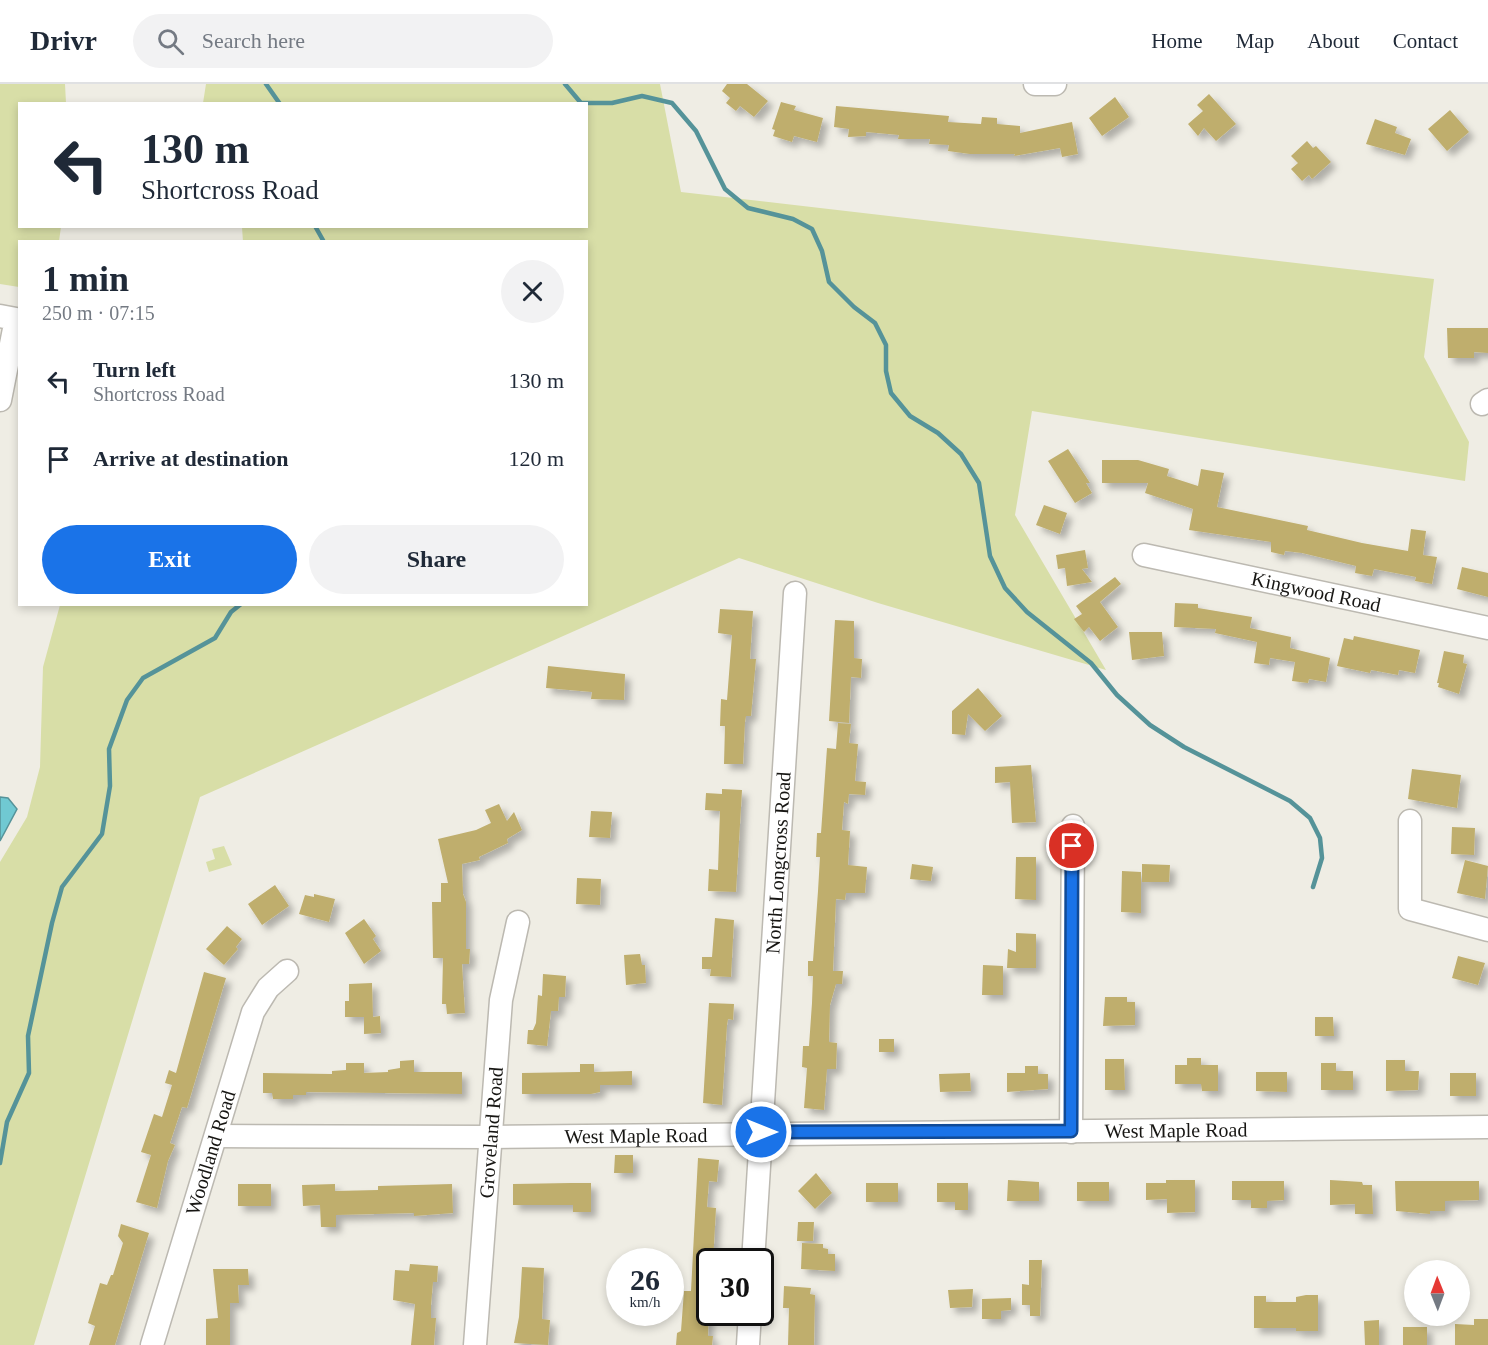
<!DOCTYPE html>
<meta charset="utf-8">
<style>
:root{--surface:#fff;--page:#f2f2f3;--text:#1f2937;--muted:#747a83;--line:#e0e1e3;--accent:#1a73e8}
body{margin:0;font-family:Georgia,serif;background:var(--page);color:var(--text);height:100vh;display:flex;flex-direction:column;font-size:22px;white-space:nowrap}
*{box-sizing:border-box;margin:0}
p{font-size:20px;color:var(--muted)}
.icon{flex:none;width:33px;height:33px;fill:none;stroke:currentColor;stroke-width:2;stroke-linecap:round;stroke-linejoin:round}
.map{position:relative;flex:1;overflow:hidden}
.side{position:absolute;left:18px;top:156px;width:570px;height:366px;display:flex;flex-direction:column;background:var(--surface);border-radius:0px;box-shadow:0 3px 9px #0003}
.side>*{flex:none}
.guide{position:absolute;left:18px;top:18px;width:570px;height:126px;border-radius:0px;box-shadow:0 3px 9px #0003;background:#fff;color:var(--text);overflow:hidden}
.needle{width:39px;rotate:359deg}
.buttons{position:absolute;left:1404px;top:1176px;display:grid;gap:12px}
.buttons a{display:grid;place-items:center;width:66px;height:66px;border-radius:50%;background:var(--surface);box-shadow:0 3px 9px #0003;font-size:30px}
.speed{position:absolute;left:606px;top:1164px;display:flex;gap:12px;font-size:30px;font-weight:700;text-align:center}
.speed>*{display:grid;place-content:center;width:78px;height:78px;border-radius:50%;background:var(--surface);box-shadow:0 3px 9px #0003;line-height:1}
.speed small{font-size:15px;font-weight:400}
.speed .limit{border:3px solid #111;border-radius:9px;background:#fff;color:#111}
.pin{position:absolute;display:grid;place-items:center;width:51px;height:51px;color:#fff;margin:-26px;border:3px solid #fff;border-radius:50%;box-shadow:0 2px 6px #0007}
.me{position:absolute;width:66px;margin:-33px;rotate:90deg;stroke-linejoin:round;filter:drop-shadow(0 0 4px #0008)}
.turn{display:flex;align-items:center;gap:21px;height:126px;padding:0 24px;font-size:27px}
.turn .icon{width:78px;height:78px;stroke-width:2.5}
.turn b{display:block;font-size:42px;line-height:51px}
.round{display:grid;place-items:center;flex:none;width:63px;height:63px;border-radius:32px;background:var(--page)}
.headline{display:flex;align-items:center;justify-content:space-between;height:102px;padding:0 24px}
h1{font-size:36px;font-weight:800;line-height:45px}
.cta{display:flex;gap:12px;margin-top:auto;padding:12px 24px}
.cta a{flex:1;height:69px;border-radius:36px;background:var(--accent);color:#fff;font-size:24px;font-weight:800;line-height:69px;text-align:center}
.cta a+a{background:var(--page);color:var(--text)}
ul{padding:0;list-style:none}
li{display:flex;align-items:center;gap:18px;height:78px;padding:0 24px}
li div{flex:1}
li b{display:block;font-size:22px}
li em{font-style:normal}
header{display:flex;align-items:center;gap:36px;box-sizing:border-box;height:84px;padding:0 30px;background:var(--surface);border-bottom:2px solid var(--line)}
header strong{font-size:28px}
nav{display:flex;gap:33px;margin-inline-start:auto;font-size:21px}
.search{width:420px;height:54px;background:var(--page);display:flex;align-items:center;gap:15px;box-sizing:border-box;padding:0 21px;border-radius:33px;color:var(--muted);font-size:22px}
.map>svg:first-child{display:block}
</style>
<header>
<strong>Drivr</strong>
<div class="search"><svg class="icon" aria-label="search" viewBox="0 0 24 24"><circle cx="10" cy="10" r="6"/><path d="M15 15l6 6"/></svg>Search here</div>
<nav><a>Home</a><a>Map</a><a>About</a><a>Contact</a></nav>
</header>
<div class="map">
<svg width="1488" height="1261" viewBox="0 0 1488 1261">
<defs>
<filter id="shadow"><feDropShadow dx="5.5" dy="5.5" stdDeviation="3" flood-color="#0004"/></filter>
</defs>
<rect width="100%" height="100%" fill="#efede4"/>
<!-- green -->
<path fill="#d8dea7" d="M0,0H65L66,19L20,20V142L61,143L59,157L20,158L19,203L0,200Z
M206,0H660L681,108L1434,195L1424,273L1469,358L1465,397L1032,327L1015,431L1106,586L878,519L739,474L200,713L34,1261H0V778L27,733L40,683L43,583L60,521L586,520V158H243L242,143L586,142V20L203,19Z
M224,762L232,781L209,788L206,778L215,775L212,765Z"/>
<!-- water -->
<path fill="#70c9d2" stroke="#559399" stroke-width="1.5" d="M0,713L8,714L17,725L0,757Z"/>
<g fill="none" stroke-linecap="round" stroke-linejoin="round">
<!-- stream -->
<path stroke="#559399" stroke-width="4.5" d="M266,0L280,20
M565,0L581,19H612L642,12L672,19L696,47L725,105L748,124L793,135L812,145L822,167L829,198L854,223L875,239L886,261V287L891,309L910,332L938,349L961,370L979,399L990,472L1005,504L1027,528L1091,579L1117,611L1150,641L1184,663L1290,717L1310,734L1320,754L1322,774L1313,803
M315,142L324,158
M0,1079L7,1038L29,989L28,952L52,839L62,803L102,750L110,702L109,665L127,616L143,594L215,554L231,528L241,520"/>
</g>
<!-- building -->
<path fill="#bfae6d" filter="url(#shadow)" d="M727,0H747L768,17L754,33L740,22L736,27L726,19L730,14L722,7Z
M1209,10L1236,40L1216,57L1204,44L1198,52L1188,40L1203,27L1197,21Z
M1115,13L1129,33L1102,52L1089,34Z
M781,18L796,22L794,26L823,34L817,58L794,52L792,58L773,52L775,46L772,45Z
M836,22L949,32L948,38L981,40L982,33L997,34V40L1020,42V49L1072,38L1078,70L1062,73L1060,64L1014,72L1015,70H970L948,67L949,61L929,60L930,55H898L899,51L866,48V52L848,53L849,45L834,43Z
M1450,26L1469,48L1447,67L1428,45Z
M1375,35L1397,43L1395,49L1411,55L1405,71L1366,60Z
M1307,57L1313,64L1316,62L1331,78L1312,95L1309,91L1302,97L1291,85L1298,79L1291,72Z
M1447,244H1488V269L1474,268V274H1448Z
M1068,365L1090,399H1086L1092,409L1075,419L1048,377Z
M1102,376H1138L1169,385L1167,392L1198,402L1201,385L1224,389L1217,423L1308,442L1307,446L1362,459L1408,467L1411,445L1426,447L1423,471L1437,473L1432,500L1415,497L1416,493L1374,485L1372,492L1355,489L1356,482L1302,469L1285,467L1284,471L1271,468V458L1189,446L1193,425L1145,409L1148,399H1102Z
M1044,421L1067,429L1060,450L1036,441Z
M1085,466L1088,484L1082,485L1092,498L1067,502L1065,484L1058,485L1056,471Z
M1462,483L1488,489V513L1457,505Z
M1115,493L1121,500L1100,518L1118,543L1100,557L1089,543L1084,548L1074,535L1082,530L1076,522Z
M1175,519L1198,520V524L1252,533L1250,544L1291,553L1290,564L1330,574L1326,598L1309,595L1308,599L1292,597L1295,578L1270,574L1269,581L1254,579L1257,558L1215,549L1216,545L1174,543Z
M720,525L753,527L750,575H756L751,632H746L745,638L743,680H724L725,642H720L721,615L727,616L732,551L718,549Z
M835,536L854,537V574L862,575L861,594L851,593L849,639L829,637Z
M1129,548H1162L1164,572L1132,576Z
M1354,552L1420,566L1415,589L1399,586L1398,591L1371,586L1370,589L1337,582L1344,554L1353,556Z
M1444,567L1464,571L1463,579L1467,580L1459,610L1438,603L1439,599H1437Z
M548,582L625,590L624,616L591,615L592,608L546,604Z
M978,604L1002,632L985,647L968,630L965,651L952,650V627Z
M838,639L851,640L849,659L858,660L855,697L866,698L865,711L849,710L848,720L844,718L842,746L850,747L848,781L867,783L865,809H846L845,816L836,815L833,887H843L842,900H836L830,921L829,958L837,959L836,985H827L824,1026L804,1024L807,984L802,983L803,962H809L812,919L813,892H808V877H813L818,807L820,773H816L817,749H821L827,664L836,665Z
M1031,681L1036,738L1012,739L1010,698L995,699V683Z
M1412,685L1461,691L1457,724L1408,715Z
M722,705L742,706L736,808L708,807L709,785L718,786L720,727L705,726L706,709L722,710Z
M499,720L507,737L514,728L522,746L507,755L508,759L479,773L480,776L462,780L463,810L466,818V865H470L469,880H462L465,929L447,930L446,920H442L443,874H433L432,818H441V799H448L438,755L476,746L491,739L485,726Z
M591,727L612,728L610,754L589,753Z
M1452,743L1475,744L1474,771L1451,770Z
M1016,773H1036V816L1015,815Z
M1465,776L1488,782L1485,815L1457,809Z
M912,780L933,783L931,797L910,795Z
M1142,780L1170,781L1169,798H1142Z
M1122,787L1141,788V829L1121,828Z
M577,794L601,795L600,821L576,820Z
M275,801L289,822L262,841L248,820Z
M314,810L335,815L329,838L299,830L305,811L314,813Z
M715,834L734,836L731,893L710,892L711,885H702V873H712Z
M364,835L376,852L373,855L381,867L364,880L345,849Z
M227,842L242,855L236,863L238,865L224,881L206,865Z
M1016,849L1036,850V884H1007L1008,865L1016,868Z
M640,870L642,881H645L646,899L626,901L624,871Z
M1458,872L1485,879L1478,901L1452,894Z
M983,881L1003,882V911H982Z
M204,888L226,894L187,1024L182,1023L170,1059L175,1061L168,1077L157,1124L136,1118L151,1071L141,1068L154,1030L162,1033L172,1001L165,999L169,986L176,989Z
M543,890L566,892L565,913H559L558,927H551L547,962L527,960L528,946H533L536,939L538,911L542,912Z
M372,899L373,933L380,932L381,949L364,950V933H370H345V917H349V900Z
M1105,913H1127V918H1135V941L1103,942Z
M709,919L734,920L733,936L728,935L727,941L722,1021L703,1019Z
M1315,933H1333L1334,952H1315Z
M879,955H894V968H879Z
M1187,974H1201V981H1218V1007H1202L1201,1000H1175V981H1187Z
M1105,975H1124L1125,1006H1105Z
M414,976V988H462V1010L306,1008V1011H293V1015H273L272,1009H263V989L332,990V987L346,986V979H364V989L388,988V986L400,984V977Z
M1386,976H1405V987H1419L1418,1006L1386,1007Z
M1321,979H1336V987H1353V1006H1321Z
M580,980H594V988L632,987V1001H600V1008L591,1010H522V989L580,988Z
M1025,982H1038V990H1048V1005L1007,1008V989H1025Z
M1256,988H1287V1008L1256,1007Z
M970,989L971,1007L940,1008L939,990Z
M1450,989H1476V1012H1450Z
M615,1071H633V1089H614Z
M698,1074L719,1076L717,1098L709,1097L707,1123L716,1124L713,1178H710L708,1252H713L712,1261H676L677,1249L681,1247L684,1207H691Z
M816,1089L832,1109L815,1125L798,1107Z
M1008,1096L1039,1098V1117H1007Z
M1166,1096H1195V1128L1167,1129V1115L1146,1116V1099H1166Z
M1330,1096L1362,1098L1363,1101H1372L1373,1130H1355V1120L1330,1121Z
M1232,1097H1284V1116L1267,1117V1124H1251V1116H1232Z
M1395,1097H1479V1116L1445,1117V1127H1430V1130L1396,1127Z
M1077,1098H1109V1117H1077Z
M571,1099H591V1128H573V1121H513V1100Z
M866,1099H898V1118H866Z
M937,1099H968V1126H955V1118H937Z
M238,1100H271V1122H238Z
M335,1100V1107L378,1106V1102L452,1100L453,1129L414,1132V1129L336,1131V1143H321L320,1121L303,1122L302,1101Z
M798,1138H814L813,1157H797Z
M121,1140L149,1149L115,1261H89L95,1242L88,1239L100,1199L107,1201L111,1191H113L123,1159L118,1152Z
M802,1159L823,1160V1164L828,1165V1170H835V1187L801,1185Z
M1029,1176H1042L1040,1232H1030V1221H1022V1200L1029,1201Z
M410,1180L438,1182L437,1198H433L431,1221V1234H436L434,1261H411L415,1220L393,1216L395,1186L409,1187Z
M522,1183L544,1184L542,1235L550,1236L548,1261L514,1259L519,1233Z
M213,1185H248L249,1201H238L239,1219H230V1261H206V1235L218,1234Z
M784,1202L811,1204L810,1210L815,1211L814,1261H788L789,1224H783Z
M973,1205L972,1223L950,1224L948,1206Z
M1306,1211H1318V1247H1296V1244H1254V1212H1266V1218H1296V1213Z
M1011,1214V1226L1001,1227V1235H982V1215Z
M1474,1235H1488V1261H1455V1240L1474,1241Z
M1379,1236V1261H1365L1364,1237Z
M1403,1243H1427V1261H1403Z"/>
<g fill="none" stroke-linecap="round" stroke-linejoin="round">
<!-- minor casing -->
<g stroke="#bcb9b1" stroke-width="25">
<g id="minor">
<path d="M1035,0H1055"/>
<path d="M0,232L16,235L0,316"/>
<path d="M1482,320L1488,316"/>
<path id="s1" d="M1144,471L1488,544"/>
<path d="M1410,737V825L1488,846"/>
<path d="M1071,1048L1073,742"/>
<path id="s2" d="M216,1052L491,1053L1488,1043"/>
<path id="s3" d="M753,1178L795,509"/>
<path id="s4" d="M152,1261L253,928L268,904L287,887"/>
<path id="s5" d="M475,1261L501,916L518,838"/>
<path d="M748,1261L750,1228"/>
</g>
</g>
<!-- minor -->
<use href="#minor" stroke="#fff" stroke-width="22"/>
</g>
<g fill="none" stroke-linecap="round" stroke-linejoin="round">
<!-- route casing -->
<g stroke="#114b97" stroke-width="15">
<path id="route" d="M761,1048L1071,1047L1072,762"/>
</g>
<!-- route -->
<use href="#route" stroke="#1a73e8" stroke-width="10"/>
</g>
<g text-anchor="middle" dominant-baseline="central" stroke-width="6" stroke-linejoin="round" paint-order="stroke">
<!-- street labels -->
<g font-size="20" fill="#171613" stroke="#fff">
<text stroke="none"><textPath href="#s1" startOffset="176">Kingwood Road</textPath></text>
<text stroke="none"><textPath href="#s3" startOffset="400">North Longcross Road</textPath></text>
<text stroke="none"><textPath href="#s2" startOffset="960">West Maple Road</textPath></text>
<text stroke="none"><textPath href="#s5" startOffset="213">Groveland Road</textPath></text>
<text stroke="none"><textPath href="#s2" startOffset="420">West Maple Road</textPath></text>
<text stroke="none"><textPath href="#s4" startOffset="201">Woodland Road</textPath></text>
</g>
</g>
</svg>
<div class="buttons">
<a><svg class="needle" viewBox="-14 -14 28 28"><path d="M0-13l5 13h-10z" fill="#e53935"/><path d="M0 13l5-13h-10z" fill="#747a83"/></svg></a>
</div>
<div class="speed"><div>26<small>km/h</small></div><div class="limit">30</div></div>
<div class="pin" style="left:1072px;top:762px;background:#d93025"><svg class="icon" aria-label="arrive" viewBox="0 0 24 24"><path d="M6 21V4h12l-3 4 3 4H6"/></svg></div>
<svg class="me" style="left:761px;top:1048px" viewBox="-20 -20 40 40"><circle r="17" fill="#1a73e8" stroke="#fff" stroke-width="3"/><path d="M0-11L8 9 0 5-8 9z" fill="#fff"/></svg>
<div class="guide">
<div class="turn"><svg class="icon" aria-label="left" viewBox="0 0 24 24"><path d="M17 20v-9H6M10 6l-5 5 5 5"/></svg><div><b>130 m</b>Shortcross Road</div></div>
</div>
<section class="side">
<div class="headline"><div><h1>1 min</h1><p>250 m · 07:15</p></div><a class="round"><svg class="icon" aria-label="close" viewBox="0 0 24 24"><path d="M6 6l12 12M18 6L6 18"/></svg></a></div>
<ul>
<li><svg class="icon" aria-label="left" viewBox="0 0 24 24"><path d="M17 20v-9H6M10 6l-5 5 5 5"/></svg><div><b>Turn left</b><p>Shortcross Road</p></div><em>130 m</em></li>
<li><svg class="icon" aria-label="arrive" viewBox="0 0 24 24"><path d="M6 21V4h12l-3 4 3 4H6"/></svg><div><b>Arrive at destination</b></div><em>120 m</em></li>
</ul>
<div class="cta"><a>Exit</a><a>Share</a></div>
</section>
</div>
